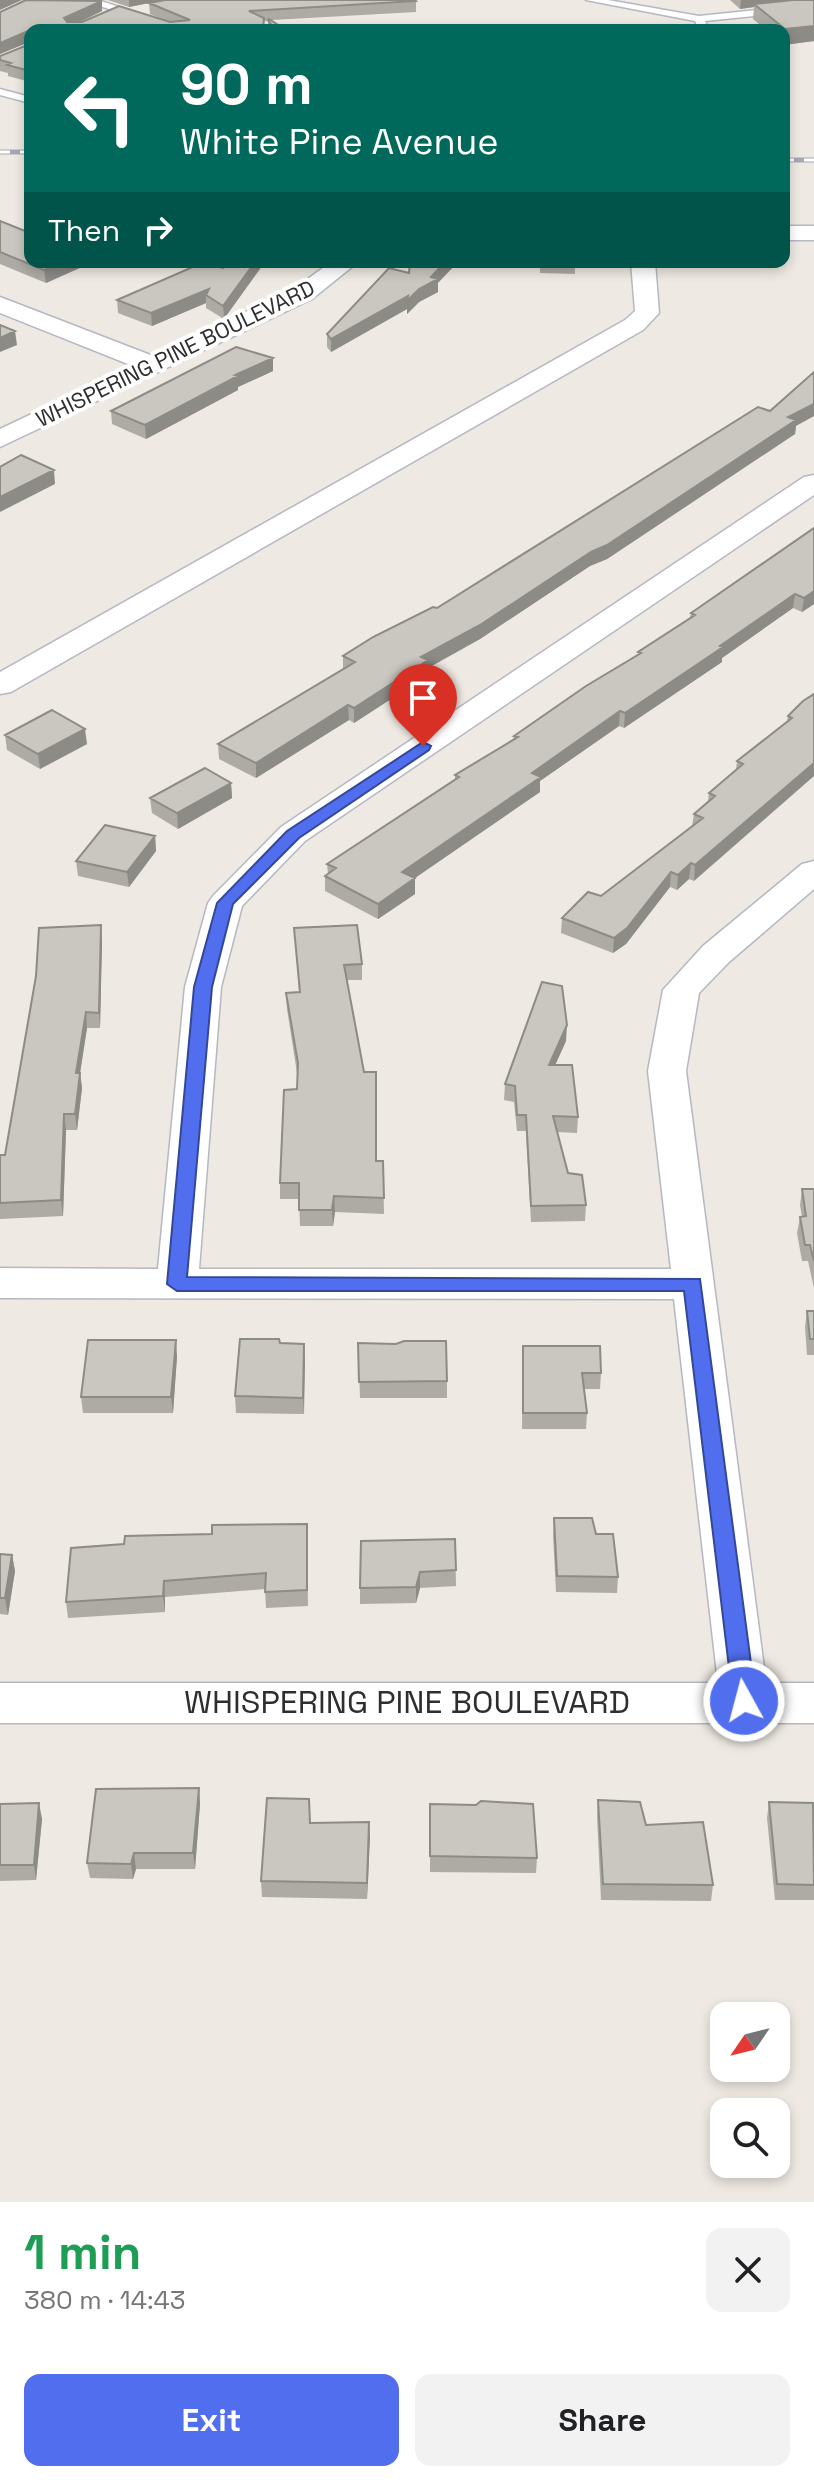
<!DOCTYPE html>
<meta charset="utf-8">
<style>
:root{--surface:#fff;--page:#f2f2f2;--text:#202124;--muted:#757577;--accent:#506eed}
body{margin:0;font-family:"Space Grotesk",sans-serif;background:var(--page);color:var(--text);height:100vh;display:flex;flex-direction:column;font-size:30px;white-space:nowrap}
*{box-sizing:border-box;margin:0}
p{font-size:26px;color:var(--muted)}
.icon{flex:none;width:44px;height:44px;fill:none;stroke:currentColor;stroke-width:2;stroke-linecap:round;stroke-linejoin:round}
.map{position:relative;height:2202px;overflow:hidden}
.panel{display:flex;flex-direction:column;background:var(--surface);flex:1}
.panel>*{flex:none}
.hud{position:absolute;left:24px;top:24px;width:766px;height:244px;border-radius:16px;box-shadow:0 4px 12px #0003;background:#00695c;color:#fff;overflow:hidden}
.needle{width:52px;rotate:235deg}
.controls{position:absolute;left:710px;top:2002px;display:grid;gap:16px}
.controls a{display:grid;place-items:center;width:80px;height:80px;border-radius:16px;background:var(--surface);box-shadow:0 4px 12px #0003;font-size:40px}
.pin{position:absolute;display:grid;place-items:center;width:68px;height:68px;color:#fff;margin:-82px -34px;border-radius:50% 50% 50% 0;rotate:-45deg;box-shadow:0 0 8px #0007}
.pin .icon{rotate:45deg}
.me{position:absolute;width:88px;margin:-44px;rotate:353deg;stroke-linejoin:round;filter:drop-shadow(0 0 6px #0008)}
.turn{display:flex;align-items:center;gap:28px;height:168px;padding:0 24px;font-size:36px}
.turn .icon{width:104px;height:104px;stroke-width:2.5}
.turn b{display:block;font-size:56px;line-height:68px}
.then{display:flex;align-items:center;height:76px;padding:0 24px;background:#0003;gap:16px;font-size:30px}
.round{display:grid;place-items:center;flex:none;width:84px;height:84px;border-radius:16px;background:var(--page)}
.overview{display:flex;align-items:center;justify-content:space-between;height:136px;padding:0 24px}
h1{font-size:48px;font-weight:600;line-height:60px;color:#1e9e55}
.cta{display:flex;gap:16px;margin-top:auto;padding:16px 24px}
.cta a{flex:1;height:92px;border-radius:16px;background:var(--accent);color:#fff;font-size:32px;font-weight:600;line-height:92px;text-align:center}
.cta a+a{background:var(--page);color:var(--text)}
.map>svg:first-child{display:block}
</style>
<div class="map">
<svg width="814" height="2202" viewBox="0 0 814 2202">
<rect width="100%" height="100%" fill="#eee9e2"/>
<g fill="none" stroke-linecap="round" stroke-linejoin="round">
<!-- service casing -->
<g stroke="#b5b8c0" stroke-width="3">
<path id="service" d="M82,0H98L188,30H172Z
M586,0H608L699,16L814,4V10L705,21L709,30H699L695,21Z
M0,89L30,97V103L0,95Z"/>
</g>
<!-- minor casing -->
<g stroke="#b5b8c0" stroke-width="3">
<path id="minor" d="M784,226H814V240H784Z
M331,262H358L312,299L0,447V429L133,366L0,313V297L153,356L294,289Z
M631,262H655L659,313L643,330L11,692L0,694V672L625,320L635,311Z
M814,475V495L305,841L242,906L221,987L199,1269H671L648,1071L663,990L703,946L802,864L814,861V889L729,962L699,993L686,1071L766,1683H814V1723H0V1683H718L674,1299L0,1298V1268L158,1269L185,987L208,903L213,896L281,827L804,477Z"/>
</g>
<!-- service -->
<use href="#service" fill="#fff" fill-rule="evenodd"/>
<!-- minor -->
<use href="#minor" fill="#fff" fill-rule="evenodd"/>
<!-- rail casing -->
<g stroke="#a5a7b6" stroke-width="5">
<path id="rail" d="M0,152H30
M784,160H814"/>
</g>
<!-- rail -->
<use href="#rail" stroke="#fff" stroke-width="3" stroke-dasharray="10" stroke-linecap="butt"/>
</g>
<!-- wall -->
<path fill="#aeaba5" d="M108,0H164L129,7Z
M730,0H814V41L784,45V30H766L753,19L754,7L740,9Z
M416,1V12L272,20L286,30H268V21L30,30V43L29,42L0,54V12L102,11L80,22H169L150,14L149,3Z
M30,44V82L8,76V73L0,71V56Z
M0,221L84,266L46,283L0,264Z
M540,262H575V274L540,273Z
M223,268L224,319L206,308V303L152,326L118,313L117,300Z
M438,283V292L419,302L407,314V309L331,352L327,347V334Z
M273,358V371L238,387V390L146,439L112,424L111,411Z
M796,426L795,434L607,559L590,566L480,639L428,668V675L354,723L349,720L256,778L219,759L218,744L343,669V656Z
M814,528V604L802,612L793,608L722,658V662L624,728L619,726L540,781V792L414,878L415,894L378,919L325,891V876L328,874L327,864L455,779V775L513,740L514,736L638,655V652L690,618L691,613Z
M803,701L694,881L689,879L677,890L670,887L626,944L613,953L561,933L562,918L601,896L692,826L694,814L708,801L709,793L736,770L737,761L787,721L788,716Z
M5,735L87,744L40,769L7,750Z
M231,783L232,798L178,829L152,813L150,798Z
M155,836L156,851L129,887L78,876L76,861Z
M294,928L362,964V980H347L376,1161H383L384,1214L335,1212L333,1226H300L299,1199H280V1183L297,1089V1073L287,1009L286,993L299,992Z
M102,941L100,1028H87L80,1073L82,1088L77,1130H66L63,1216L0,1219V1155H5Z
M566,1041L555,1065L578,1117L577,1133L557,1132L568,1173L586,1205L585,1221L531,1222L526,1131H517L514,1102L504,1100L505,1084Z
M802,1189H814V1288L808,1261H802L797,1233L800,1217H802L800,1205Z
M807,1311H814V1355H807L805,1327Z
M280,1343L304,1344V1414L236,1413L235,1396Z
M358,1343L396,1344L447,1381V1398H360Z
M523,1346L601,1373L600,1389H584L587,1413L586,1429H522Z
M177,1356L173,1413H83L81,1397Z
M554,1518L596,1534L618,1577L617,1593L556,1592L553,1535Z
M307,1524L308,1606L266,1608L265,1589L165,1597V1612L68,1618L66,1602L124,1544Z
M455,1539L456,1586L420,1588L416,1603L360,1604V1588Z
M0,1554L12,1555L15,1571L8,1615L0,1614Z
M199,1788L200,1804L195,1869H136L133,1879L90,1878L87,1863Z
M598,1800L646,1825L713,1885L711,1901L601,1900L597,1816Z
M769,1802L814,1807V1900H775L767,1818Z
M0,1804L42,1819L36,1880L0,1881Z
M430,1804L476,1805L537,1858L536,1873L430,1872Z
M369,1822L367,1899L262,1897L261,1881L310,1823Z"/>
<!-- shaded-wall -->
<path fill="#8d8b86" d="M0,0H22L0,10Z
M129,0H164L129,7Z
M741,0H814L754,4V7L740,9Z
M102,1V11L65,29L64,18Z
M814,26V41L784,45L785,29Z
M28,31L29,42L0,54V43Z
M63,262H84V266L46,283L44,270Z
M255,262H265L224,319L223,306Z
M445,262H458L438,283V292L419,302L407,314V309L331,352V339L431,277Z
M209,289L206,295V303L152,326L151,313Z
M15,331L17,345L0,352V338Z
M273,358V371L238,387V390L146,439L145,425L235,375Z
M814,404V416L796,426L795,434L607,559L590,566L480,639L428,668V675L354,723V708L421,657L788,417Z
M54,470L55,484L0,512V497Z
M814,591V604L802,612L804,598Z
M795,594L793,608L722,658V662L624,728L625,713Z
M348,705L349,720L256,778V763Z
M620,711L619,726L540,781V792L402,887V872L532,773Z
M85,729L87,744L40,769L38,754Z
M814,763V776L694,881L695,865Z
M231,783L232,798L178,829L177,813Z
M155,836L156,851L129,887L127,872Z
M691,863L689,879L677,890L678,875Z
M671,872L670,887L626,944L613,953L614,938Z
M415,878V894L378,919V904Z
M101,925L102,941L100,1028L99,1013Z
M86,1012L87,1028L80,1073L82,1088L77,1130L75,1114L76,1073Z
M567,1025L566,1041L548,1081L549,1065Z
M64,1114L66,1130L63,1216L61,1200Z
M334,1196L335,1212L333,1226L332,1210Z
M176,1340L177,1356L173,1413L171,1397Z
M304,1344L305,1360L304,1414L303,1398Z
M12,1555L15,1571L8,1615L5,1598Z
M420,1572V1588L416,1603V1587Z
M164,1581L165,1597V1612L163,1596Z
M199,1788L200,1804L195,1869L193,1853Z
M39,1803L42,1819L36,1880L34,1865Z
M369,1822L370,1838L367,1899V1883Z
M134,1853L136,1869L133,1879L131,1864Z"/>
<!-- building -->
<path fill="#cac7c0" stroke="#8d8b86" stroke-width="2" d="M26,0L102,1L64,18L67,22H82L119,6L170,22L190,20L149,3L165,0H415L416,1L249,11L264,18L263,30H30V33L28,31L0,43V12Z
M793,0H814V26L785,29L754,4Z
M269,19L286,30H275L268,20Z
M30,44V71L7,65L11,63L0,60V56Z
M0,221L30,233V262H63L44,270L0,252Z
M204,262L223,268L226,262H255L223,306L206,295L209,289L151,313L117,300Z
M410,262H445L431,277L438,279L419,289L407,301L408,296L331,339L327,334L389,268L409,273Z
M0,325L15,331L0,338Z
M236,347L273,358L235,375L238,376L145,425L111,411Z
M814,372V404L788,417L796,420L607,545L591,552L480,625L421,657L428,660L354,708L348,705L256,763L218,744L355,662L343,656L373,637L433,607L437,608L758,407L770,411Z
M21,455L54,470L0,497V467Z
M814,528V591L804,598L795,594L720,646L723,647L625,713L620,711L532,773L541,777L402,872L415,878L378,904L325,876L336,868L327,864L459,777L455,775L518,737L514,736L586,686L641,653L638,652L695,615L691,613Z
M814,694V763L695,865L691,863L678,875L671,872L627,928L614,938L562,918L588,892L601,896L703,818L694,814L715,796L709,793L743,764L737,761L792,718L788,716L803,701Z
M52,710L85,729L38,754L5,735Z
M205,768L231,783L177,813L150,798Z
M105,825L155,836L127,872L76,861Z
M101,925L99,1013L86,1012L76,1073H80L75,1114H64L61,1200L0,1203V1155H5L36,976L39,928Z
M357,925L362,964L344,965L364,1072H376V1161H383L384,1198L334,1196L332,1210H299V1183H280L284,1090L297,1089L298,1063L286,993L300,992L294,928Z
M542,982L562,986L567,1025L549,1065H572L578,1117L553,1116L568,1173L582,1175L586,1205L531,1206L526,1115H517L515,1086L505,1084Z
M802,1189H814V1261L810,1245H805L800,1217L806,1216Z
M807,1311H814V1339H810Z
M240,1339H279L280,1343L304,1344L303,1398L235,1396Z
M88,1340H176L171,1397H81Z
M404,1341H446L447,1381L359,1382L358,1343L396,1344Z
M523,1346H600L601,1373H582L587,1413H523Z
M554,1518H592L596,1534H613L618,1577L557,1576Z
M307,1524V1590L265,1592L266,1573L164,1581L163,1596L66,1602L71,1548L124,1544L125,1536L212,1534V1525Z
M455,1539L456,1570L420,1572L416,1587L360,1588L361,1541Z
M0,1554L12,1555L5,1598H0Z
M199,1788L193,1853H134L131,1864L87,1863L96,1789Z
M267,1798L309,1799L310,1823L369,1822L367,1883L261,1881Z
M598,1800L640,1802L646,1825L703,1822L713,1885L603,1884Z
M481,1801L533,1804L537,1858L430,1856V1804L476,1805Z
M769,1802L813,1803L814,1885L777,1884Z
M39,1803L34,1865H0V1804Z"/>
<!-- route -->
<path fill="#506eed" stroke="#34489a" stroke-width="2" d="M423,742L431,746L429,750L299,838L233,904L212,987L187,1277L700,1279L756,1701L752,1708L744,1711L736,1708L733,1701L684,1291H177L167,1284L194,987L217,903L287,831Z"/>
<g text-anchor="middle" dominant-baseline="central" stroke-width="8" stroke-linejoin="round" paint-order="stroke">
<!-- far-street labels -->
<g font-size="22" fill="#2e2e2e" stroke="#fff">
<text transform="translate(175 353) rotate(-26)">WHISPERING PINE BOULEVARD</text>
</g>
<!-- near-street labels -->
<g font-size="32" fill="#2e2e2e" stroke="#fff">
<text x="407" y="1702">WHISPERING PINE BOULEVARD</text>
</g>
</g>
</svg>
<div class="controls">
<a><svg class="needle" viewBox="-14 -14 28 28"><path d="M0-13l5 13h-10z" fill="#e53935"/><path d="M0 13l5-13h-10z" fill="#757577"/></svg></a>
<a><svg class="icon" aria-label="search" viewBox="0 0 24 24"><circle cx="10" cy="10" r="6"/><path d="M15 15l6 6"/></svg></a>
</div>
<div class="pin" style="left:423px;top:746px;background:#d93025"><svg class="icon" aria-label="arrive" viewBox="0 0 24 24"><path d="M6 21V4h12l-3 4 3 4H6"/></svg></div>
<svg class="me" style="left:744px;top:1701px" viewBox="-20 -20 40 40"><circle r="17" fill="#506eed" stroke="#fff" stroke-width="3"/><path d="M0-11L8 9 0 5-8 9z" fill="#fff"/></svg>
<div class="hud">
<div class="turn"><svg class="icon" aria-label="left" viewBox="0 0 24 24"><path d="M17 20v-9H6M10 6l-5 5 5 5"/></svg><div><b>90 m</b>White Pine Avenue</div></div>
<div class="then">Then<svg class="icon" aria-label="right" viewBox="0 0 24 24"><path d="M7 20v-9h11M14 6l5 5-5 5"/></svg></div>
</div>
</div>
<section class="panel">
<div class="overview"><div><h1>1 min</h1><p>380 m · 14:43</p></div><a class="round"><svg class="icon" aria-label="close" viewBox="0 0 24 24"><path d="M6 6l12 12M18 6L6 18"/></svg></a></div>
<div class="cta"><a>Exit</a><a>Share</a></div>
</section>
